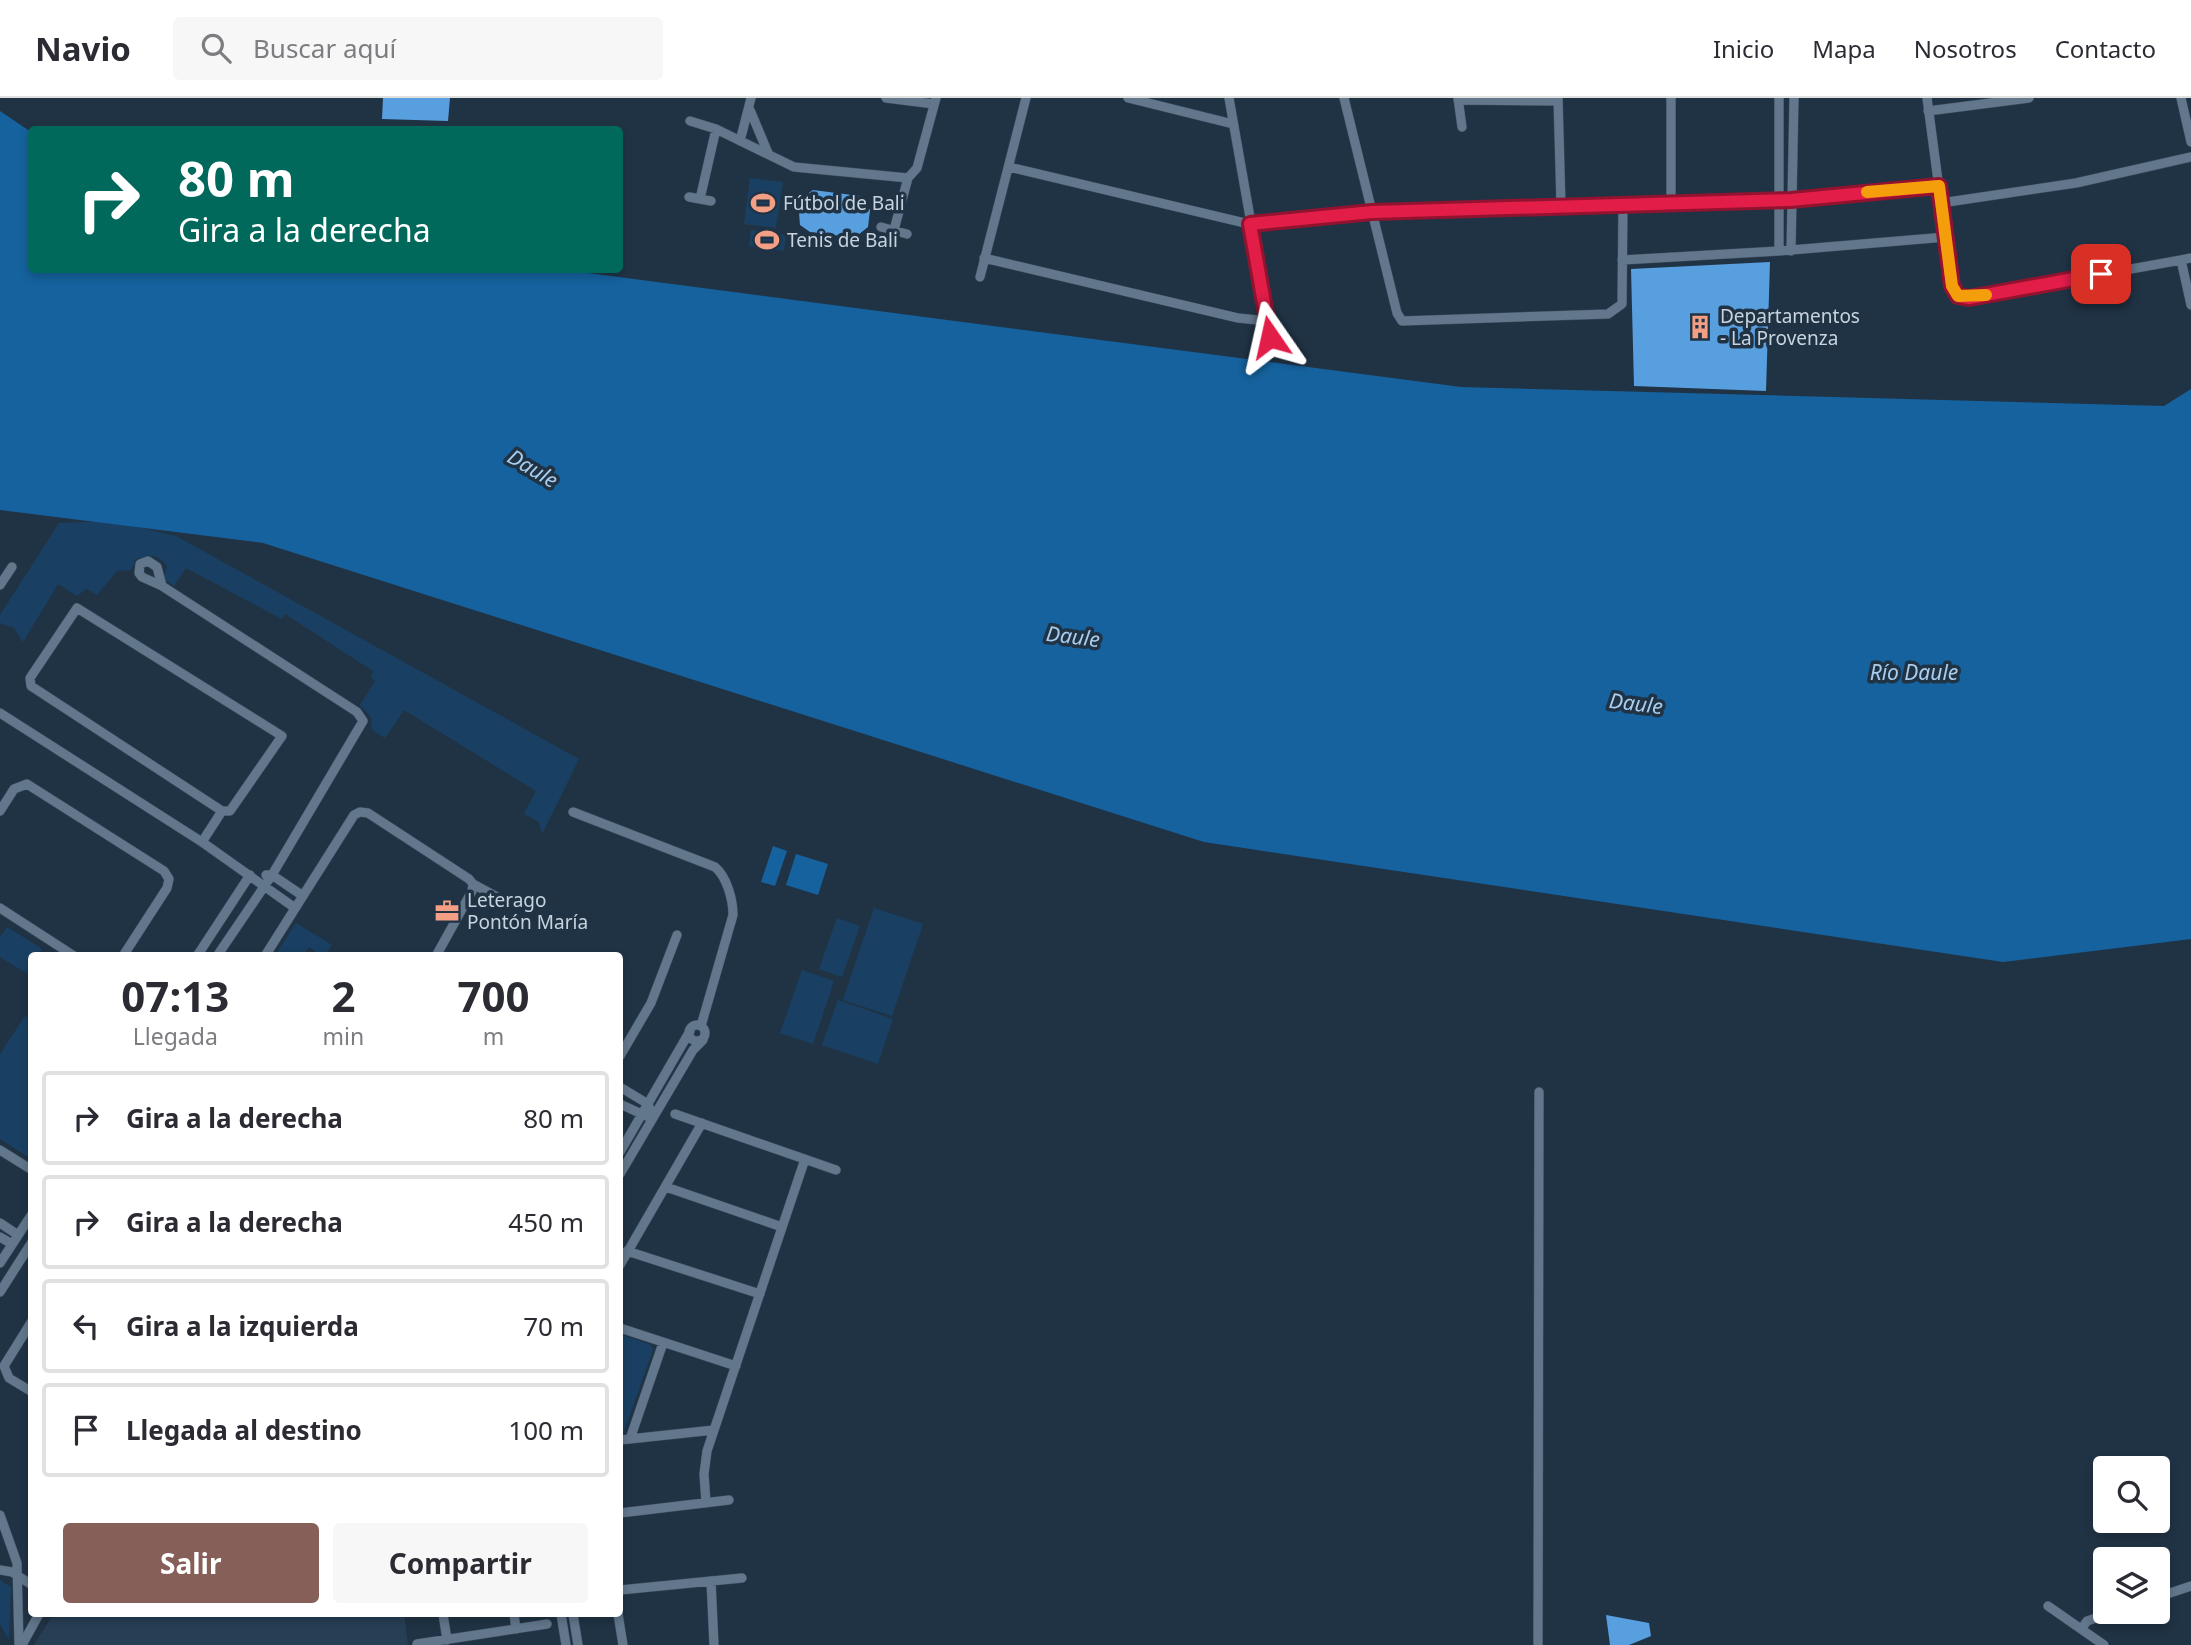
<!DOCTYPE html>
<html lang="es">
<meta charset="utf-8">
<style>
:root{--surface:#fff;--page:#f7f7f7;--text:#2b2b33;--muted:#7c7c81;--line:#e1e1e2;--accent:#855f58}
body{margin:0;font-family:"Noto Sans",sans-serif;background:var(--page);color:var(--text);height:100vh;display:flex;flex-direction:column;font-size:26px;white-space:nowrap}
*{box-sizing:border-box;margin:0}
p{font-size:23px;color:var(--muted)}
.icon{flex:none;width:38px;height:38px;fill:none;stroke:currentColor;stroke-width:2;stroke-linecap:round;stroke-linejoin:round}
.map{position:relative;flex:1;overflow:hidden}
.sheet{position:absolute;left:28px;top:854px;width:595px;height:665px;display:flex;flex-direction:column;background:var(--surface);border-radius:7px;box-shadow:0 4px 10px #0003}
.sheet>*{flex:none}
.banner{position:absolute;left:28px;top:28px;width:595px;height:147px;border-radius:7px;box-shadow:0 4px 10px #0003;background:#00695c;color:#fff;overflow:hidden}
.controls{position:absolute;left:2093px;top:1358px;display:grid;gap:14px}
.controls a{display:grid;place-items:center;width:77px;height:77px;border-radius:7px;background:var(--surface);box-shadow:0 4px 10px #0003;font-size:35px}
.pin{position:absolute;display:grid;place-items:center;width:60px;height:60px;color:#fff;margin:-30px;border-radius:14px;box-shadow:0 4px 10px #0006}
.me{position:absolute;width:77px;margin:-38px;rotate:349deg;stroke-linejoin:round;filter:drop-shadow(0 0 5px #0008)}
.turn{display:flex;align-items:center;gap:24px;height:147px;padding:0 35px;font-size:32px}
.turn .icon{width:91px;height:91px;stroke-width:2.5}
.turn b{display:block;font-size:49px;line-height:60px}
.eta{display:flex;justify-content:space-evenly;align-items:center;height:119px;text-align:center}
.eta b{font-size:42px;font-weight:700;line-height:49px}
.button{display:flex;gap:14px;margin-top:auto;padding:14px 35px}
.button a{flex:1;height:80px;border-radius:7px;background:var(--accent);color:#fff;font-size:28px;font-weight:700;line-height:80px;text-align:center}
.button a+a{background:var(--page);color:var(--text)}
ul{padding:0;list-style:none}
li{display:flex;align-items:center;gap:21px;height:94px;margin:0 14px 10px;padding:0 21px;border:4px solid var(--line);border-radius:7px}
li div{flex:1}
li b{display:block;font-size:26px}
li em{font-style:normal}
header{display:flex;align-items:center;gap:42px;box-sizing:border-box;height:98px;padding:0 35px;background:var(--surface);border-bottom:2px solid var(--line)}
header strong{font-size:33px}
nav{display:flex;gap:38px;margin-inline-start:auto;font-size:24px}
.search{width:490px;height:63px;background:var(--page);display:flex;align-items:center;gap:18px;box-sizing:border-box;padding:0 24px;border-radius:7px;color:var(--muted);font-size:26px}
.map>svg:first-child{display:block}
</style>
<header>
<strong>Navio</strong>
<div class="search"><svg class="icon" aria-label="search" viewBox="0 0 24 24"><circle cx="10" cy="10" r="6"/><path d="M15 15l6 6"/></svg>Buscar aquí</div>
<nav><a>Inicio</a><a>Mapa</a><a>Nosotros</a><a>Contacto</a></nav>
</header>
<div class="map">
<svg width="2191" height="1547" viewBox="0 0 2191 1547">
<rect width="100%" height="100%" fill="#203345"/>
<!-- built -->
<path fill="#273f55" d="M75,1516H404L408,1547H34L51,1520Z"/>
<!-- green -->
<path fill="#194062" d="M750,80L783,84L776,130L744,126Z
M751,132L786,137L784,153L749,148Z
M112,423L176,438L579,661L542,736L539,724L524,716L536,693L404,612L385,640L372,632L371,619L360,607L375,583L371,579L373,573L285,516L282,521L186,470L174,488L163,481L167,468C157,455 150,457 136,461L131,472L117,473L97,497L86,491L77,498L58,486L23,544L14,530L0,525V517L59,425Z
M874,810L923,826L892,918L843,902Z
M837,820L860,828L842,879L819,871Z
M296,825L332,847L325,857H312L315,853L309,849L303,857L275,858Z
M7,829L42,851L38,857L32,858L31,867L26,875L0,859V839Z
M802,872L834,883L813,946L780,935Z
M838,902L893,921L878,966L822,947Z
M25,918L32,922L31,1061L0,1041V956Z
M620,1236L651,1247L653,1252L623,1336L620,1337Z
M0,1482L11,1489L9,1542L0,1526Z"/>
<!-- water -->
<path fill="#15629e" d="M0,13L31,34L32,172H565L1461,289L2164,308L2191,291V841L2003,864L1204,744L263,445L0,412Z
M773,748L787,753L775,788L761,784Z
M796,756L828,766L818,797L786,787Z"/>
<!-- building -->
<path fill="#589fdf" d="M383,0H450L448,23L382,21Z
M813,92L860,98L870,112L868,129L858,137L841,138L810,134L800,127L798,103Z
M1770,164L1766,293L1634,288L1631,171Z
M1606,1517L1649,1525L1651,1538L1629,1547H1610Z"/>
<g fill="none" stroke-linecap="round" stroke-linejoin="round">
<!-- street casing -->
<g stroke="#3d4e5d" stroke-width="10">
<path id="street" d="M886,0L934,6
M1128,0L1233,26
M1229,0L1271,239
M1344,0L1397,215L1402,223L1608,216L1622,206L1623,107
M1458,0L1462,29
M1558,0L1561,107
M1779,0V153L1946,139
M1927,0L1952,188L1958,198L1969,200L2181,162
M2181,0L2191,44
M1458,2L1558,3
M750,12L768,55
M1928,13L2029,0
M690,23L716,31L794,69L908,80L917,70L936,0
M740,43L751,0
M1009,69L1249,126L1372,115L1791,102L1939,88
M689,99L711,103
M700,101L716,31
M1941,105L2076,85L2191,59
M1671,107V0
M881,129L907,136
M894,132L908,80
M1791,153L1794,0
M984,160L1238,220L1267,223
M2191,160L2181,162L2191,207
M1622,162L1779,153
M980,179L1026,0
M148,463L157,469L162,488L142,479L139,475L140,466Z
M0,487L12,469
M162,488L357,614L363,623L272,777L217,858
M77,510L282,638L230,713H222L31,588L30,580Z
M0,615L202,744L295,810
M0,713L14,691L27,686L164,773L169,781L167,790L123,858
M573,714L715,769C727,779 733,802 733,817L701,928
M202,744L222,713
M266,777H272L303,798
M0,810L74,858
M197,858L250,777
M265,858L354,717L360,714L368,715L469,781L473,786L497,799
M436,858L472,793L473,786
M689 935a8 8 0 1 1 16 0a8 8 0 1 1-16 0Z
M620,958L651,905L677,837
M620,989L648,1006L650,1011
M620,1006L646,1018
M675,1016L836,1072
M0,1052L32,1072
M620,1054L690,933
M620,1076L693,952L703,942
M666,1089L782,1129
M0,1125L18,1137
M0,1139L12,1146
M627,1153L760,1196
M0,1165L32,1116
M620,1167L702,1025
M0,1194L32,1144
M32,1223L4,1268L9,1280L32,1294
M620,1230L736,1268
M630,1341L663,1245
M620,1342L714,1332
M706,1405L704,1376L707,1353L805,1061
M620,1415L729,1402
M0,1417L17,1465L19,1547
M0,1472L12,1474L32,1487
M711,1483L714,1547
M620,1492L742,1480
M2158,1499L2191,1488
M2048,1508L2104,1547
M443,1516L447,1542
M514,1516L516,1531
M561,1516L566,1547
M573,1516L578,1547
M618,1516L623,1547
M2082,1530L2087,1523L2114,1514
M417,1546L547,1526
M22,1547L39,1516
M1538,1547L1539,994"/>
</g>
<!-- street -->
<use href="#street" stroke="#62778c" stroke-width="9"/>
</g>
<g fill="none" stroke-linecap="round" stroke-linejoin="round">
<!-- route casing -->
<g stroke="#92132f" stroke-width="18">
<path id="route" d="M1270,239L1250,126L1372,114L1791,102L1939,88L1952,188L1958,198L1969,200L2101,176"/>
</g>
<!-- route -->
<use href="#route" stroke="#e11d48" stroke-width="12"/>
<!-- slow -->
<path stroke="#f59e0b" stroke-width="12" d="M1867,94L1939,88L1952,188L1958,198L1986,197"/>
</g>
<!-- icons -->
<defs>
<g id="stadium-bare" transform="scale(1.89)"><path d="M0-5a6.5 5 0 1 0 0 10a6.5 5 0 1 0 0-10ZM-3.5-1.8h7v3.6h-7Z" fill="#f39f85" stroke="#203345" stroke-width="2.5" paint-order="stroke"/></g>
<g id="building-bare" transform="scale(1.89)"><path d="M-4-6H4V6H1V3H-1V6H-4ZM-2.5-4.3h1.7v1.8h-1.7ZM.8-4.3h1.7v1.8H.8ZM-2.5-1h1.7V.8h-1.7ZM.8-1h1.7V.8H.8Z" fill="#f39f85" stroke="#203345" stroke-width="2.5" paint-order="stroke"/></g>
<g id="office-bare" transform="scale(1.89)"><path d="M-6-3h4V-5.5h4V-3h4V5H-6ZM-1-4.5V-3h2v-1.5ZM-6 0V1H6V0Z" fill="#f39f85" stroke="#203345" stroke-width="2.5" paint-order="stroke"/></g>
</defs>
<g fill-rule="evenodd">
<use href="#stadium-bare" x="763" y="105"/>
<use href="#stadium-bare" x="767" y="142"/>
<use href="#building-bare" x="1700" y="229"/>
<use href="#office-bare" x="447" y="813"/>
</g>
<g text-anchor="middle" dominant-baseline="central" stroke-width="7" stroke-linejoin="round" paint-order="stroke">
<!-- poi labels -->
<g font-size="19" fill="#c7d3de" stroke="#203345" text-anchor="start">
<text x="783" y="105">Fútbol de Bali</text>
<text x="787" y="142">Tenis de Bali</text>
<text x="1720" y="218">Departamentos<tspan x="1720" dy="22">- La Provenza</tspan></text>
<text x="467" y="802">Leterago<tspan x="467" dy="22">Pontón María</tspan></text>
</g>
<!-- water labels -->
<g font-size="21" font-style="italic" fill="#aacced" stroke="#203345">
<text transform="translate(533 370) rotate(31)">Daule</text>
<text transform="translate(1073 538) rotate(7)">Daule</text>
<text x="1914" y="574">Río Daule</text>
<text transform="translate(1636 605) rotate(7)">Daule</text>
</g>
</g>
</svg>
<div class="controls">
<a><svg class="icon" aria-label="search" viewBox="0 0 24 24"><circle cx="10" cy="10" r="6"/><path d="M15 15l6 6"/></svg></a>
<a><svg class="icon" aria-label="layers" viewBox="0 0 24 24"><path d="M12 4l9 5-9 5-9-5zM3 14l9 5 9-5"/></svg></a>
</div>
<div class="pin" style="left:2101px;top:176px;background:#d93025"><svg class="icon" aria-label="arrive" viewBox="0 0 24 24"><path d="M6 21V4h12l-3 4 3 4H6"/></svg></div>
<svg class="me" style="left:1270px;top:239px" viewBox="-20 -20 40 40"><path d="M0-17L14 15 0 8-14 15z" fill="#e11d48" stroke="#fff" stroke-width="4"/></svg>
<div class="banner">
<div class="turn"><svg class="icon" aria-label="right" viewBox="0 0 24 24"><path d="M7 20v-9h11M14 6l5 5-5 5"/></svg><div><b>80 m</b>Gira a la derecha</div></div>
</div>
<section class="sheet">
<div class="eta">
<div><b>07:13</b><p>Llegada</p></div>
<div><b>2</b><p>min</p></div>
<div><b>700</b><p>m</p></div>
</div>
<ul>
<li><svg class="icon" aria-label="right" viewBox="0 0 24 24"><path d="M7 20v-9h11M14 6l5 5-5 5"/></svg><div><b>Gira a la derecha</b></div><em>80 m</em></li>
<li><svg class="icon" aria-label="right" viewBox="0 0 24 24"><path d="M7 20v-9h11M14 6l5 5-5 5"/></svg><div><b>Gira a la derecha</b></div><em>450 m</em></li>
<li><svg class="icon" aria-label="left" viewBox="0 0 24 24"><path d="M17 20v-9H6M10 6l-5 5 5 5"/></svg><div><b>Gira a la izquierda</b></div><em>70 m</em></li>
<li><svg class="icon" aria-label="arrive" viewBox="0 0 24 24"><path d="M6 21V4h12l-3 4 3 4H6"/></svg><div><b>Llegada al destino</b></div><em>100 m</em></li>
</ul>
<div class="button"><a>Salir</a><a>Compartir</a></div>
</section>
</div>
